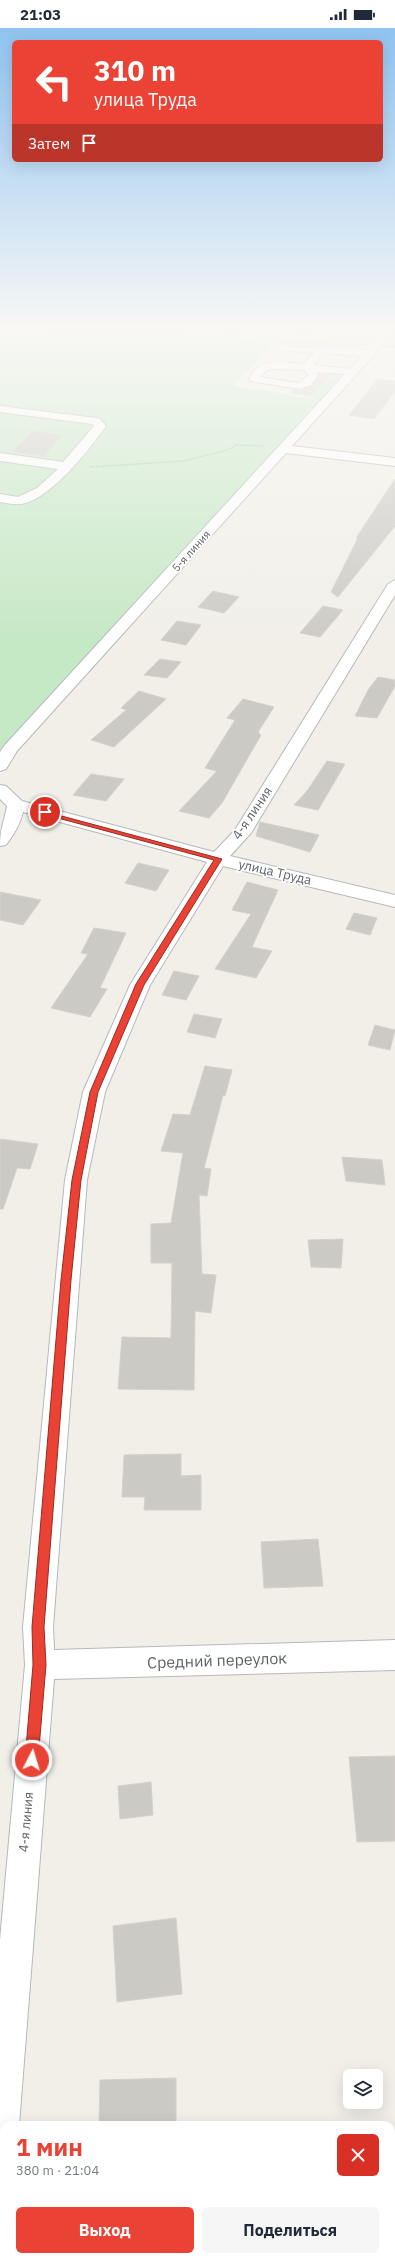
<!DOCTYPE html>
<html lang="ru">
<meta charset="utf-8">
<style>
:root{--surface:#fff;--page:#f6f6f7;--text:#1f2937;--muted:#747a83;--accent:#ea4335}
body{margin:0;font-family:"IBM Plex Sans",sans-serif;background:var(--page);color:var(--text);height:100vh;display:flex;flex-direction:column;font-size:15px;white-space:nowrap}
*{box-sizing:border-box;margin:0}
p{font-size:13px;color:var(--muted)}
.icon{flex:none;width:22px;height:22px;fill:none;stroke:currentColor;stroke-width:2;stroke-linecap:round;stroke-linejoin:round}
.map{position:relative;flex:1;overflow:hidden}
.drawer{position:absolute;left:0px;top:2093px;width:395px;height:140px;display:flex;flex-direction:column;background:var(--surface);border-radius:12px 12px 0 0;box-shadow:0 4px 16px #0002}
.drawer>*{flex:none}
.guide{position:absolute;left:12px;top:12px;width:371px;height:122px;border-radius:6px;box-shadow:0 4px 16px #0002;background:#ea4335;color:#fff;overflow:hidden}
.buttons{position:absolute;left:343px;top:2041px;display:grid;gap:8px}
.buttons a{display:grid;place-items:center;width:40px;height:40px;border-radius:6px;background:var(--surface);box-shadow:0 4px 16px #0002;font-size:20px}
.pin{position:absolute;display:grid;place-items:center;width:34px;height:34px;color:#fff;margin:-17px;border:2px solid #fff;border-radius:50%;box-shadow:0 1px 4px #0007}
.me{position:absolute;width:44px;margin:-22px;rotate:5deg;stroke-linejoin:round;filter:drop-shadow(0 0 3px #0008)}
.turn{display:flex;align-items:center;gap:14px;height:84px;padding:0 16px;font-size:18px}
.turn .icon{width:52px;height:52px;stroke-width:2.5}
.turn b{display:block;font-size:28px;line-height:34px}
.then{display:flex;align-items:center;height:38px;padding:0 16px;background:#0003;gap:8px;font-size:15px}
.round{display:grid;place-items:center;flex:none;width:42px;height:42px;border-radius:6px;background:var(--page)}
.overview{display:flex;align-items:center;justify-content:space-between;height:68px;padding:0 16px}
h1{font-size:24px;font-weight:700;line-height:30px;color:var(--accent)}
.cta{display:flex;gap:8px;margin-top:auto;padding:8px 16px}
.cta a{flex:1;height:46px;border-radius:6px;background:var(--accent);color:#fff;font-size:16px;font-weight:700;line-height:46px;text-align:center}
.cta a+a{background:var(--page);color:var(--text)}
.status{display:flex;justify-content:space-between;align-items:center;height:28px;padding:0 20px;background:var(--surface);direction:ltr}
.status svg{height:11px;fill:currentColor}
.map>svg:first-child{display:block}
</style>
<div class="status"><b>21:03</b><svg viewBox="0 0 49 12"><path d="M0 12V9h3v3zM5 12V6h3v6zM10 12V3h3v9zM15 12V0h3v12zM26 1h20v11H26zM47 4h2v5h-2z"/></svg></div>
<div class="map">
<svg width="395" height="2233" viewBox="0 0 395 2233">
<rect width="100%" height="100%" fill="#f1efe8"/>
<!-- green -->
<path fill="#c5e8c5" d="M0,304L274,315L233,358L311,370L334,345L346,347L0,722Z"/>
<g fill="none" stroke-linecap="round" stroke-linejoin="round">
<!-- stream -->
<path stroke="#aadaff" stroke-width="3.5" d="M45,304L365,317
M380,318L395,319"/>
</g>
<!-- building -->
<path fill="#cccac5" stroke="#d6d1c6" d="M319,346L331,347L312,368L290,365L293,361L301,362L312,358Z
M378,351L395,353V363L374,391L349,387Z
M33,403L62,407L44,428L12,424Z
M395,451V498L338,569L331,564L358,510H356Z
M213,563L239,569L224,585L198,579Z
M323,578L343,582L320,609L300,605Z
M177,593L201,597L186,617L161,612Z
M160,631L181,634L167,650L144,647Z
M378,649L395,652V658L377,690L355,688L368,662Z
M139,663L166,671L114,719L91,712L126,682L121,680Z
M243,671L274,679L258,704L261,707L222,775L209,790L179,783L217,743L205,740L235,692L227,690Z
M327,733L345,736L318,782L294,777L307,763Z
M91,746L124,751L106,773L73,767Z
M260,794L319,807L310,824L256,808Z
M138,835L169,842L156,863L125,855Z
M247,854L278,862L252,919L272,923L256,950L215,941L251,886L232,882Z
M0,864L41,872L23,897L0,892Z
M354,885L377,890L370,907L346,901Z
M94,900L126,905L100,960L107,961L90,989L51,980L88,926L81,925Z
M174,943L199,948L186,972L162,967Z
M194,986L222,991L215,1010L187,1004Z
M375,997L395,1002L390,1022L368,1017Z
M205,1038L232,1042L225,1068L223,1067L204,1140L211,1141L207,1168L199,1167L202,1246L216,1247L211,1285L195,1283L194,1362L118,1361L122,1309L171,1310L172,1235H151V1196L171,1195L183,1125L161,1123L173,1086L190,1087Z
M0,1111L38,1116L30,1141L17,1140L3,1181H0Z
M342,1129L382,1132L385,1157L346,1153Z
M343,1211L341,1240L311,1239L308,1212Z
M181,1426V1448L201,1447V1482H144L145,1469H122L124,1427Z
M318,1511L323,1558L264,1560L261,1514Z
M395,1728V1813L357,1814L349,1729Z
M151,1754L153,1787L120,1791L118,1758Z
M176,1890L182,1966L117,1974L113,1898Z
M176,2050V2097H99L100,2052Z"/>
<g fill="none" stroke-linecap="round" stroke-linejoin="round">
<!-- minor casing -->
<g stroke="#b5b8bc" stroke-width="2">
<path id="minor" d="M381,304L386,307L374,327L292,418L395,430V438L286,425L17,723L6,741L0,743V724L4,718L345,346L316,344L318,347L311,357L300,361L250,353L249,351C258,329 284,334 304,336L313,325L285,323L280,320L281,318L367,322L377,305ZM321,325L362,328L350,341L314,337L322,327ZM273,341L305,342L308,347L299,355L260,349L267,342Z
M0,378L96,390L100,391L106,398C90,421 50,472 21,476C15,477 7,475 0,474V466L18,469L37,460L58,441L0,433V425L63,434L94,398L92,396L0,384Z
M395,552V567L251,805L230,828L395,867V879L223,838L150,957L105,1064L87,1152L53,1599L54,1622L395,1612V1642L54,1651L19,2097H4V2128L0,2129V1912L25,1637L23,1599L65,1152L83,1064L130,957L207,834L23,784C20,797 14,806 6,817L0,818C0,801 4,794 7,778L0,771V757L6,758L22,773L214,824L235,802L388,556Z"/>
</g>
<!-- major casing -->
<g stroke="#f2c960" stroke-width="2">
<path id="major" d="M296,304L395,305V311L301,307Z"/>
</g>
<!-- path -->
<path stroke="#9cc7a9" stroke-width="1.5" stroke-dasharray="2 1" stroke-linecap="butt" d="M136,304L276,309
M90,439L184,433L227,422L236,417L264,418"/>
<!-- minor -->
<use href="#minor" fill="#fff" fill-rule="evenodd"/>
<!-- major -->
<use href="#major" fill="#fff2af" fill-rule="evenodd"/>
</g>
<!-- sky -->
<linearGradient id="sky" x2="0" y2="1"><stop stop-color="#8fc3f1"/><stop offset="0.49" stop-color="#f9f8f5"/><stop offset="1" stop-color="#f9f8f5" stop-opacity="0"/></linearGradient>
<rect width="395" height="616" fill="url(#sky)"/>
<!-- route -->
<path fill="#ea4335" stroke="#982c22" d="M43,783L222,831L144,957L98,1064L81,1152L71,1252L44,1599L46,1637L38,1732L36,1736L32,1738L27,1736L25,1732L33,1637L32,1599L61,1252L72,1152L90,1064L136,956L214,832L43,786Z"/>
<g text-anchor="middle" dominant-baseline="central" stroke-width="3.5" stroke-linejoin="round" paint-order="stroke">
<!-- far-street labels -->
<g font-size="11" fill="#5f6368" stroke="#fff">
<text transform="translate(191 523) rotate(-48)">5-я линия</text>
</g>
<!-- street labels -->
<g font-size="13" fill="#5f6368" stroke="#fff">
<text transform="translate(252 785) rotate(-56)">4-я линия</text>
<text transform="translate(275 844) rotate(13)">улица Труда</text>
<text transform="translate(26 1794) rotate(-85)">4-я линия</text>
</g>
<!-- near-street labels -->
<g font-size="16" fill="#5f6368" stroke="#fff">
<text transform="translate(217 1632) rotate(-2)">Средний переулок</text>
</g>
</g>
</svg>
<div class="buttons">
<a><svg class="icon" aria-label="layers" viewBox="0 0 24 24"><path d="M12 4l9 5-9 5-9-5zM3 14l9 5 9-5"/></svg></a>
</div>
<div class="pin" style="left:45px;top:784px;background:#d93025"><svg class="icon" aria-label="arrive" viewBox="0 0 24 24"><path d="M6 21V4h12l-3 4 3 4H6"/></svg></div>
<svg class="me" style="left:32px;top:1732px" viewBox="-20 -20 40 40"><circle r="17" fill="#ea4335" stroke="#fff" stroke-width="3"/><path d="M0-11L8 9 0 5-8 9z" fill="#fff"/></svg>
<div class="guide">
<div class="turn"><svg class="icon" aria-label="left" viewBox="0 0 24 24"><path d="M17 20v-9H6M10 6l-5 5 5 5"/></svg><div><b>310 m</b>улица Труда</div></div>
<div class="then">Затем<svg class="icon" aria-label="arrive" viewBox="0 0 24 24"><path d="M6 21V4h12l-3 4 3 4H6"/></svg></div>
</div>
<section class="drawer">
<div class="overview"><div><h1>1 мин</h1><p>380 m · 21:04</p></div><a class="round" style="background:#d93025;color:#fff"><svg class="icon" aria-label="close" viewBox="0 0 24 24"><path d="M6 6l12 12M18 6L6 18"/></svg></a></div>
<div class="cta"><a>Выход</a><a>Поделиться</a></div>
</section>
</div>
